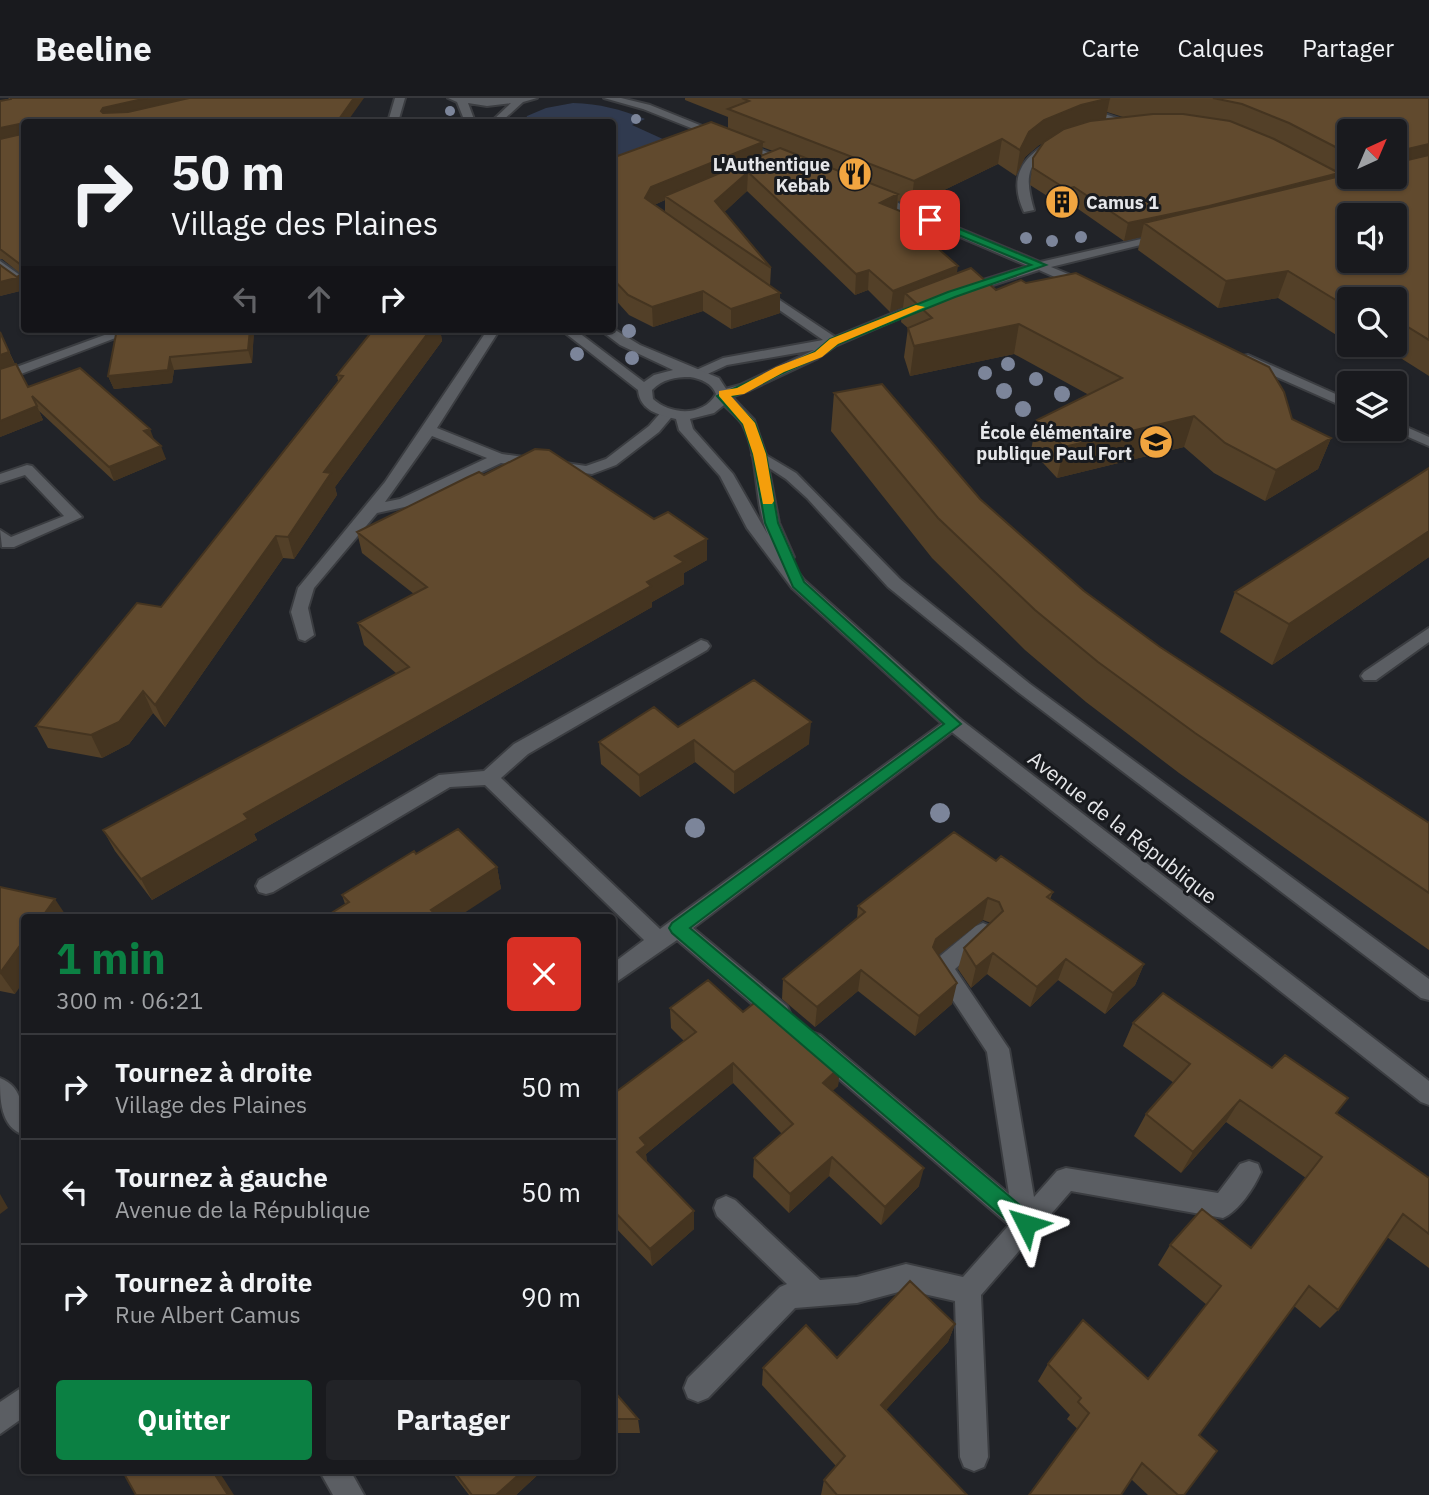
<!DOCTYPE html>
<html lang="fr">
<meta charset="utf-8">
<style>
:root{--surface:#191a1e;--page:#222327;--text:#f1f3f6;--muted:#9fa1a4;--line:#37383c;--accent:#0b8043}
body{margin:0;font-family:"IBM Plex Sans",sans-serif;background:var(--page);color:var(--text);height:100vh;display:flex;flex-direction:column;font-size:26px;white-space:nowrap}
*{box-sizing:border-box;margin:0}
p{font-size:23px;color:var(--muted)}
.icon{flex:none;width:38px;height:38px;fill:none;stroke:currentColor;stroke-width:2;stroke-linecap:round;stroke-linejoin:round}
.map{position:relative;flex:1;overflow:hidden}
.drawer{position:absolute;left:21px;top:816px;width:595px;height:560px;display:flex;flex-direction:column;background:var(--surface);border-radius:7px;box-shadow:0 2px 5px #0004,0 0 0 2px var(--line)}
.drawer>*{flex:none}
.banner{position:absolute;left:21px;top:21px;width:595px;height:214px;border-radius:7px;box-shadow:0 2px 5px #0004,0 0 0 2px var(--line);background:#191a1e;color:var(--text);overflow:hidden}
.needle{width:46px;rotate:44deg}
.buttons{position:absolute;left:1337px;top:21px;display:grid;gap:14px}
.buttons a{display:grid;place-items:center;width:70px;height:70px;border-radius:7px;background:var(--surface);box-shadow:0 2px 5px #0004,0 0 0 2px var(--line);font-size:35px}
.pin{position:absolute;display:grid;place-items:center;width:60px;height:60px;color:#fff;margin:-30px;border-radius:14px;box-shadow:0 4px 10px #0006}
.me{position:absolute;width:77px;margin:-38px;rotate:310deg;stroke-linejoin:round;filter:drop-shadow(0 0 5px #0008)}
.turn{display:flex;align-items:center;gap:24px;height:147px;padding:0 35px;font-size:32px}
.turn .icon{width:91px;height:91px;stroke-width:2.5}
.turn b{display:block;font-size:49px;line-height:60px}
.lanes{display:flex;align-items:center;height:66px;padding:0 35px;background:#0003;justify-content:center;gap:35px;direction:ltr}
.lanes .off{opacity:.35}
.round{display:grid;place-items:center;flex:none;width:74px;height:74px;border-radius:7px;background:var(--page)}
.summary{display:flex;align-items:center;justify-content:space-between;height:119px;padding:0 35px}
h1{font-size:42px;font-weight:800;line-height:52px;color:var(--accent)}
.primary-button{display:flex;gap:14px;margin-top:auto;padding:14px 35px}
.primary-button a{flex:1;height:80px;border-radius:7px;background:var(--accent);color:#fff;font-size:28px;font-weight:800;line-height:80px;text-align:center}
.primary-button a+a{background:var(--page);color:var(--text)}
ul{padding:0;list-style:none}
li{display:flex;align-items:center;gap:21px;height:105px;padding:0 35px;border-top:2px solid var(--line)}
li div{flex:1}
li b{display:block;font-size:26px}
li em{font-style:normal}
header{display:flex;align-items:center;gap:42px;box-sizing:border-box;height:98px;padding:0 35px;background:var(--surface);border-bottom:2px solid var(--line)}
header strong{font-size:33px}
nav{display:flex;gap:38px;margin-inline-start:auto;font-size:24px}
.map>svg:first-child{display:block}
</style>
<header>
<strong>Beeline</strong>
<nav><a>Carte</a><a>Calques</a><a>Partager</a></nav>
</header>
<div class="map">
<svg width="1429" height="1397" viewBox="0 0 1429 1397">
<rect width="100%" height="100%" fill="#212328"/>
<!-- green -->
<path fill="#303a4f" d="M573,5C600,6 620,11 645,21L632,27L665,42L613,73L612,24H525L527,18L546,10Z"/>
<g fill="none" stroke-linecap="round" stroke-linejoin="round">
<!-- service casing -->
<g stroke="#3b3d41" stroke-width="4">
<path id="service" d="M759,353L796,375L900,481L1030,586L1429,881V902L1421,900L1018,594L888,489L807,400L786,381L754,360L752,357Z
M1429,530V544L1376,582H1364L1361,578L1364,574Z"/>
</g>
<!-- minor casing -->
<g stroke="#3b3d41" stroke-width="4">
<path id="minor" d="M395,0H405L398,24H388Z
M604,0H621L650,7L794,65L785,67L643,11Z
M1044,0H1059L1131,25L1122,27Z
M1054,42L1063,44C1056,50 1047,53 1040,59C1023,73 1029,94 1034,112L1024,114C1008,79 1022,58 1054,42Z
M871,97H879L1040,164L1163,136L1169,140L1051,169L1090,185V191H1082L1039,172L962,197L958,196V190L1028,168L871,101Z
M0,163L24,180V189L0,173Z
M760,189L835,239L920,204L924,203L930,207L835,248L816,261L750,292L731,299H718V293L740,287L814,252L727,267L699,280L692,276L694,273L723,260L823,242L756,196L754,193Z
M121,231H139L0,284V275Z
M488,231H500L437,330L502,356L586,368L606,361L649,328L663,312L668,311L675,315L659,334L616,367L592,376L501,365L409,408L377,415L314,490L308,510L314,537L305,543L299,541L291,514L298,490L385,384ZM432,338L487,360L400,401L385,404Z
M1248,257L1349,302V311L1243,264V258Z
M1395,324L1429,339V348L1390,331H1395Z
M27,367L32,368L82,419L14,449H2L0,432L11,439L64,418L25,377L0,385V376Z
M701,542L707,544L710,548L707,552L528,656L501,680L660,831L948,621H960L963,626L693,830L787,908L790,915L787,922L779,924L771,922L677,842L612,887V866L644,842L485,687L450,689L273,794L266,796L259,794L256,788L259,782L439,677L484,673L514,646Z
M983,825L990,828L994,834L990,840L955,871L1009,951L1034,1099L1057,1073L1066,1070L1218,1095L1240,1066L1249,1063L1258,1066L1261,1074C1254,1090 1239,1113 1223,1120L1071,1093L981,1197L988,1359L984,1369L974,1373L964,1369L960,1359L955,1203L906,1192L857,1205L795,1210L708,1300L698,1304L688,1300L684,1290L688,1280L780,1189L787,1186L717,1118L714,1110L717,1102L726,1098L735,1102L820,1182L857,1179L906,1166L963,1179L1009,1127L804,951L801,944L804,937L812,934L820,937L1009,1096L987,954L931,869L934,863L976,828Z
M0,980C24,989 24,1015 24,1037C0,1029 0,1001 0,980Z
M24,1288V1319L0,1336V1304Z
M319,1372H350L364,1397H333Z"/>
</g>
<!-- tertiary casing -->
<g stroke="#3b3d41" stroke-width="4">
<path id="tertiary" d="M448,0H537L523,4L501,24H491L511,5L487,8L468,5L475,24H465L457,4Z
M612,230L640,247L719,280L730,297L754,322L766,357L779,425L794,459L789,463L804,482L960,621L1429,983V1007L1421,1004L948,631L792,490L747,430L720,378L679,332L676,321C659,317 640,313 638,292L560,231H574L644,284L654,277L673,272L620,247L599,231ZM690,279C701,281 712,285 716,296C703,319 671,317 653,301L652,292C663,281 675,279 690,279ZM724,307C730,313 739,320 743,327C760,361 753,403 768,437L733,376L693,331L690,321L714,315Z"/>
</g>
<!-- service -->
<use href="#service" fill="#5b5e63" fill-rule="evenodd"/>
<!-- minor -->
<use href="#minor" fill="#5b5e63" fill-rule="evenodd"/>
<!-- tertiary -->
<use href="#tertiary" fill="#5b5e63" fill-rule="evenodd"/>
</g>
<!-- trees -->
<g fill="#7c859a">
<circle cx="450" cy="13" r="5"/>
<circle cx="636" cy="21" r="5"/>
<circle cx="1081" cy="139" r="6"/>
<circle cx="1026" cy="140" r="6"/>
<circle cx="1052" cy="143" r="6"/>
<circle cx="629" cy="233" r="7"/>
<circle cx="577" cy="256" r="7"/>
<circle cx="632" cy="260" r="7"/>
<circle cx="1008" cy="266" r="7"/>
<circle cx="985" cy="275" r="7"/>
<circle cx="1036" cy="281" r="7"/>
<circle cx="1004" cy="293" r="8"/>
<circle cx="1062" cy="296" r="8"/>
<circle cx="1023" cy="311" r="8"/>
<circle cx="940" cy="715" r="10"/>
<circle cx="695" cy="730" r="10"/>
</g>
<!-- wall -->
<path fill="#534028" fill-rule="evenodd" d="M8,0H187L180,3L364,0L24,24V192L0,198L17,179L21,176L2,161H0V3L9,1Z
M685,0H1429V278L1380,247H1395V201H1349V245L1278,200L1218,210L1138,152L1141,139L1124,143L1071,106L1063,108L1030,87L1033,60L1043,45L1039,47L1025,59L1016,78L998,66L911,108L898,103L897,112L942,130L938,150L957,175L1292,321L1331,340L1318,371L1265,403L1214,375L1184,349L1057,380L1031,352L1037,322L1089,297L1014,256L910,278L904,259L908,230L901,224L903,209L890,214L868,192L855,197L747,93L724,114L771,170L770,188L780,215L731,231L703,213L653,229L629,217L612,198V60L728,30V19L685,2ZM1107,14L1123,19L1106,21ZM1349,33L1395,79H1349ZM762,49L773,53L762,57ZM665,102V114L654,107Z
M117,231H254L252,265L174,272L172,285L114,291L108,278Z
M367,231H440L442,243L335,389L337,397L294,461L283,460L165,629L153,615L129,646L102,660L48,650L36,628L161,509L338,283L337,277L369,237Z
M0,234L15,266L28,289L154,341L166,361L114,383L39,313L43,322L0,339Z
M834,295L980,401L1084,493L1160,549L1429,725V852L1179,675L1086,604L1025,552L932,460L831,333Z
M1429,370V459L1272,567L1220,534L1235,494Z
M484,377L654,421L707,441V462L684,475V486L652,504V509L254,736L257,742L152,802L115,753L103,732L397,576L364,547L358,525L414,496L362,455L357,434Z
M678,629L809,646L734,696L695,664L640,699L601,666L599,644Z
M416,756L497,769L501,791L345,806L342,797Z
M996,763L1053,794L1050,801L1144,866L1135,887L1105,916L1058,882L1030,909L987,876L971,890L958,871L964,850L991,825L983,822L938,857L952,906L915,938L858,893L815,929L782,901L783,881L857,821L858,808Z
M0,789L15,896L0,893Z
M670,910L743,914L797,926L796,929L840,969L838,988L832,993L919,1088L881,1127L829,1078L789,1115L753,1079L754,1060L782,1036L733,985L646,1056L647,1065L694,1131L652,1168L612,1126V997L684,943L671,930Z
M1133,925L1272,970L1348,1000L1337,1015L1429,1080V1170L1387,1139L1338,1212L1320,1230L1294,1208L1199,1337L1184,1397H1148L1067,1321L1070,1317L1038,1283L1048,1266L1148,1281L1207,1207L1158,1167L1170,1147L1251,1150L1306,1080L1226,1024L1181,1075L1134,1038L1146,1016L1174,985L1123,948Z
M955,1226L948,1244L886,1312L967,1397H821L824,1382L836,1368L762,1287L763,1270L837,1260Z
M612,1291L638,1321L640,1335H612Z
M450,1372H543L516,1397H469Z"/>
<!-- shaded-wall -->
<path fill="#443420" d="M147,0H187L167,7L106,21L101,13L103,10Z
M354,0H364L347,24H337Z
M1110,0L1105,24L1076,31L1039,47L1025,59L1016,78L1020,52L1029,34L1044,22L1081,7Z
M19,26L23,37L0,42V30Z
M1002,41L998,66L911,108L914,83Z
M763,44L762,62L665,98V102L652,108L645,100L651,89Z
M1429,46V69L1395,77V54Z
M748,74L747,93L715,123V103Z
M1339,75L1333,92L1144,125L1141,139L1124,143L1128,125Z
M1074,89L1071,106L1063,108L1066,91Z
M898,96L896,116L880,105Z
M942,130L939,150L923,158L925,139Z
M958,168L955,188L905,195L903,209L890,214L893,193Z
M869,172L868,192L855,197L856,176Z
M1288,173L1278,200L1218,210L1226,183Z
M24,178V192L0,198V184Z
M703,193V213L653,229L652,209Z
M780,195V215L731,231V211Z
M1019,226L1014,256L910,278L914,248Z
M250,231H254L252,265L248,252Z
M428,231H440L442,243L335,389L337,397L294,461L288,439L324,374Z
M9,254L15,267L0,273V257Z
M170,259L174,272L172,285L114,291L108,278Z
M37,308L43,322L0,339V323Z
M1194,318L1184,349L1057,380L1064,349Z
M150,331L155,344L144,333Z
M1331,340L1318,371L1265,403L1276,372Z
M161,348L166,361L114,383L109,369Z
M1429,433V459L1272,567L1289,526Z
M276,438L283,460L165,629L155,607Z
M707,441V462L684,475V486L652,504V509L254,736L257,742L152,802L141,781L244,716L647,484L675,458Z
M143,593L153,615L129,646L102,660L91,637Z
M811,624L809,646L734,696V674Z
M694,642L695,664L640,699L639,677Z
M497,769L501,791L458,819H433L431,812Z
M988,800L983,822L932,862L933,849L936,841Z
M55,801L67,819H42Z
M24,842V883L15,896L0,875Z
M993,855L987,876L971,890L976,869Z
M1066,861L1058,882L1030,909L1037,889Z
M1144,866L1135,887L1105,916L1113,895Z
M861,872L858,893L815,929L817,909Z
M957,885L952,906L915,938L919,918Z
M733,965V985L646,1056L647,1066L637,1054L640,1040Z
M840,969L838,988L820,1005L823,985Z
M1240,1002L1226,1024L1181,1075L1193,1054Z
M832,1059L829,1078L789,1115L790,1096Z
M924,1070L919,1088L881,1127L885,1109Z
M0,1096L8,1110L0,1116Z
M694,1113V1131L652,1168L650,1151Z
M955,1226L948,1244L876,1323L881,1307Z
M212,1372H218L234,1397H228Z
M524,1372H543L516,1397H496Z"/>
<!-- building -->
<path fill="#614a2e" stroke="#443420" stroke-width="2" fill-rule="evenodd" d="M11,0H147L103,10L101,13L103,15L128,14L189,0H354L337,24H360H24V178L0,184V167L17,179L21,176V167L0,151V41L22,36V28L19,26L0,30V3L11,1Z
M742,0H1110L1081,7L1044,22L1029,34L1020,52L1002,41L914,83L728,11L749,3Z
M1213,0H1429V46L1395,54V33H1349V56L1289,25L1242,6Z
M1153,16H1183L1230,23L1274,41L1339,75L1209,108L1128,125L1074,89L1066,91L1033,70V60L1044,44L1064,31L1090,23Z
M711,24L763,44L651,89L645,100L780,195L731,211L703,193L652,209L628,197L612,180V60Z
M780,50L898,96L880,105L942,130L925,139L958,168L893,193L869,172L856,176L748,74L715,103L771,170L665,98Z
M1429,57V242L1395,221V201H1349V210L1288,173L1226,183L1144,125L1349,76V79H1395V65ZM1349,117H1395V163H1349Z
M971,170L996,192L1021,182L1026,185L1076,175L1269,269L1284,294L1292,321L1331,340L1276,372L1225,345L1194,318L1064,349L1037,322L1122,280L1019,226L914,248L908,230L932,220L905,195Z
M117,231H250L248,252L170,259L168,272L108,278Z
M373,231H431L324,374L331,375L288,439L276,438L155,607L143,593L119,624L91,637L36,628L137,505L161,509L343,278L337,277L374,231Z
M0,234L9,254L0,257Z
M16,266L28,289L80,270L150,331L144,333L161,348L109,369L32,298L37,308L0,323V271Z
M882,286L980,401L1084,493L1160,549L1429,725V795L1195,635L1098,564L1035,512L938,420L834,295Z
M535,351L549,352L654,421L668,414L707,441L675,458L684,464L647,484L651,488L244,716L248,721L141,781L103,732L409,569L358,525L427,489L357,434L466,380L479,374L484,377Z
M1429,370V433L1289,526L1235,494Z
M754,582L811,624L734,674L694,642L639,677L599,644L654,609L678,629Z
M458,731L497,769L431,812L438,819H325L349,804L342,797L414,753L416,756Z
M954,734L996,763L1001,758L1053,794L1047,799L1144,866L1113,895L1066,861L1037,889L993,855L976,869L964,850L1003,813L999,804L988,800L936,841L933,849L957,885L919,918L861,872L817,909L783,881L865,814L858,808Z
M0,789L55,801L42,819H24V842L0,875Z
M708,882L743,914L763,898L797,926L795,928L840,969L823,985L924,1070L885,1109L832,1059L790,1096L754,1060L793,1026L733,965L640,1040L646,1047L637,1054L694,1113L650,1151L612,1111V997L696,934L670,910Z
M1163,895L1272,970L1285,957L1348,1000L1336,1015L1429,1080V1136L1403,1116L1338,1212L1309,1188L1199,1337L1217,1353L1184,1397H1178L1142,1365L1121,1397H1029L1089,1315L1078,1304L1081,1300L1048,1266L1083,1222L1148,1281L1221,1188L1170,1147L1202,1111L1251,1150L1322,1059L1240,1002L1193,1054L1146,1016L1190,966L1133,925Z
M910,1183L955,1226L881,1307L967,1397H837L824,1382L845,1358L763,1270L806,1227L837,1260Z
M612,1291L638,1321H612Z
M122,1372H212L228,1397H136Z
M453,1372H524L496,1397H472Z"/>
<!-- route -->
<path fill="#0b8043" stroke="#07532c" stroke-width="2" d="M927,120H933L1046,167L955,199L838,246C821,260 804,265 785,274C766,282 750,294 730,299L755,325L766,356L778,425L804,484L961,626L690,830L1034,1119L1037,1126L1034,1133L1026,1136L1019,1133L672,835L669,830L672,825L944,626L793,489L765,425L753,356L743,326L717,298L815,254L830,241L948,194L1031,167L927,124Z"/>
<!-- slow -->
<path fill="#f59e0b" d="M916,207L925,209L838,246L822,259L784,274L744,296L731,298L755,325L766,356L774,403L772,406H763L753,356L743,326L719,298V293L737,290L776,269L815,254L830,241Z"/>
<!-- icons -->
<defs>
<g id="restaurant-disc" transform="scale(1.75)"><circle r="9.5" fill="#f1a540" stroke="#181a1e"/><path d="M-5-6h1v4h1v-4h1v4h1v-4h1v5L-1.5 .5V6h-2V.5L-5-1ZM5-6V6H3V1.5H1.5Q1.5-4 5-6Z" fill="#111"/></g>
<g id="building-disc" transform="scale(1.75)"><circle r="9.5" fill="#f1a540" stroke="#181a1e"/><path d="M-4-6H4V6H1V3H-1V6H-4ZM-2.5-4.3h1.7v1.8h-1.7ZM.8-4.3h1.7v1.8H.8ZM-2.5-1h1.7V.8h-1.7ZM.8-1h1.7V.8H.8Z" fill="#111"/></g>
<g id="school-disc" transform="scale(1.75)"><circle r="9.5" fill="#f1a540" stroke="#181a1e"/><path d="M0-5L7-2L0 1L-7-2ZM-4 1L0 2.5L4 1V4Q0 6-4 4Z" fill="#111"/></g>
</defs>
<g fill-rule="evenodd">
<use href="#restaurant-disc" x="855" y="76"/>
<use href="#building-disc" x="1062" y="104"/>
<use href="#school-disc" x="1156" y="344"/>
</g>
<g text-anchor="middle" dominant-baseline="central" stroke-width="6" stroke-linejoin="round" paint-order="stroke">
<!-- far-poi labels -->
<g font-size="18" font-weight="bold" fill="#e6e7ea" stroke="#181a1e" text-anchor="end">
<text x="830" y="66">L'Authentique<tspan x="830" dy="21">Kebab</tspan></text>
<text x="1086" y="104" text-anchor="start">Camus 1</text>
<text x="1132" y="334">École élémentaire<tspan x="1132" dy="21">publique Paul Fort</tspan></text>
</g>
<!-- street labels -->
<g font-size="21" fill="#e6e7ea" stroke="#181a1e">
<text transform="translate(1123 729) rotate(38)">Avenue de la République</text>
</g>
</g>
</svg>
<div class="buttons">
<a><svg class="needle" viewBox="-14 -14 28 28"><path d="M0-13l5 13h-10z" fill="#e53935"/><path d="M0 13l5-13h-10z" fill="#9fa1a4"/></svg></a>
<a><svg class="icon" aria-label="sound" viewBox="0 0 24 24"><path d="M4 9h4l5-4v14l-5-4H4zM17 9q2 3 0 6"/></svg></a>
<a><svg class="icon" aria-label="search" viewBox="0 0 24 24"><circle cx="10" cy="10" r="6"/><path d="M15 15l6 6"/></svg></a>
<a><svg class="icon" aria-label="layers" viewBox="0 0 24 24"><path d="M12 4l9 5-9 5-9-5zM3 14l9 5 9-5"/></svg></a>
</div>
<div class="pin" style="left:930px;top:122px;background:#d93025"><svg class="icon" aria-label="arrive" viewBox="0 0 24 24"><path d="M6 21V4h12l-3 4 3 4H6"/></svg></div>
<svg class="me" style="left:1026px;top:1126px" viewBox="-20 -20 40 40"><path d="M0-17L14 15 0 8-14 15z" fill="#0b8043" stroke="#fff" stroke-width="4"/></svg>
<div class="banner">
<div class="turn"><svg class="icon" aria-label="right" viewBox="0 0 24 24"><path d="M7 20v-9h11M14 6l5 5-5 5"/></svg><div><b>50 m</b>Village des Plaines</div></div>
<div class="lanes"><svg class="icon off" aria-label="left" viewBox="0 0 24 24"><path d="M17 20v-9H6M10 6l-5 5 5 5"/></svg><svg class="icon off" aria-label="ahead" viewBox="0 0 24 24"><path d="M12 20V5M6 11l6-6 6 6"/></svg><svg class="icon" aria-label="right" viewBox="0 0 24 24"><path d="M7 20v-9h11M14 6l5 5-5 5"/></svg></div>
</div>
<section class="drawer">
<div class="summary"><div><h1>1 min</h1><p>300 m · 06:21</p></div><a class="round" style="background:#d93025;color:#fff"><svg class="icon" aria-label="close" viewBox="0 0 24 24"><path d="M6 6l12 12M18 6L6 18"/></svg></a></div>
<ul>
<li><svg class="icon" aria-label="right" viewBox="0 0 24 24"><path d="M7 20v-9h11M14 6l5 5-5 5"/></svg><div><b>Tournez à droite</b><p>Village des Plaines</p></div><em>50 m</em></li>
<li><svg class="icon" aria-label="left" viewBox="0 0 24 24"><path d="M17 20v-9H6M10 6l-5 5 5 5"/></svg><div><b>Tournez à gauche</b><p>Avenue de la République</p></div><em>50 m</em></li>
<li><svg class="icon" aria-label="right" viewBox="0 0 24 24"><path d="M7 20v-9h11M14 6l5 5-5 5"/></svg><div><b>Tournez à droite</b><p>Rue Albert Camus</p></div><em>90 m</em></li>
</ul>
<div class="primary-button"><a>Quitter</a><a>Partager</a></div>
</section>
</div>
